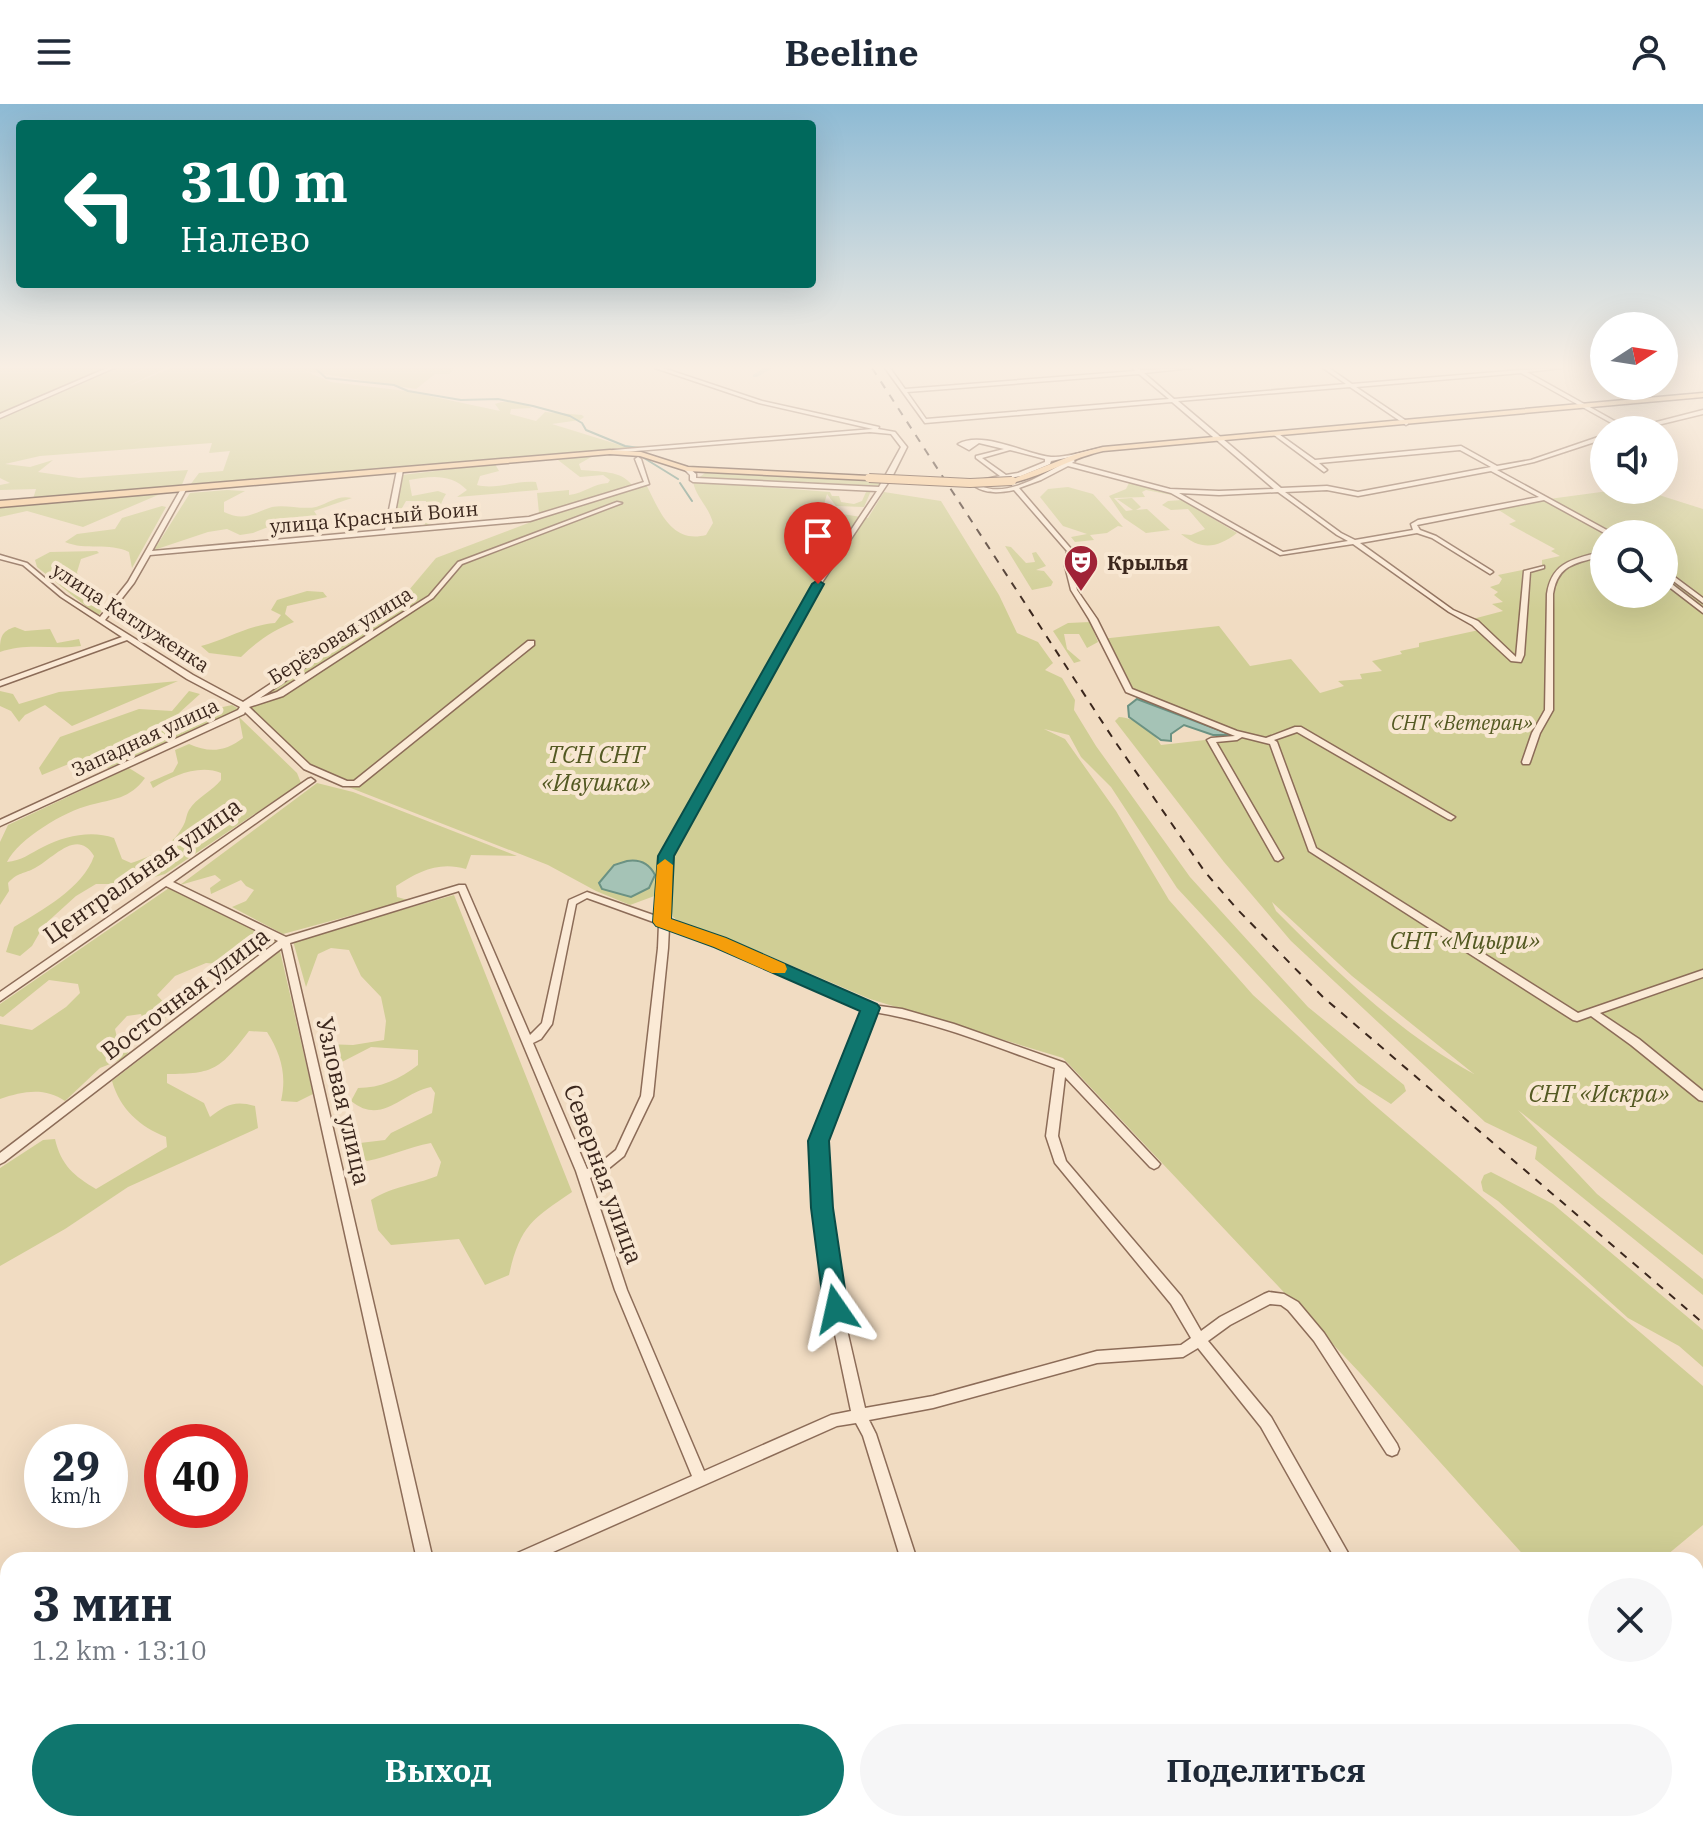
<!DOCTYPE html>
<html lang="ru">
<meta charset="utf-8">
<style>
:root{--surface:#fff;--page:#f6f6f7;--text:#1f2937;--muted:#747a83;--accent:#0f766e}
body{margin:0;font-family:"IBM Plex Serif",serif;background:var(--page);color:var(--text);height:100vh;display:flex;flex-direction:column;font-size:30px;white-space:nowrap}
*{box-sizing:border-box;margin:0}
p{font-size:26px;color:var(--muted)}
.icon{flex:none;width:44px;height:44px;fill:none;stroke:currentColor;stroke-width:2;stroke-linecap:round;stroke-linejoin:round}
.map{position:relative;flex:1;overflow:hidden}
.sheet{position:absolute;left:0px;top:1448px;width:1704px;height:280px;display:flex;flex-direction:column;background:var(--surface);border-radius:24px 24px 0 0;box-shadow:0 8px 32px #0002}
.sheet>*{flex:none}
.banner{position:absolute;left:16px;top:16px;width:800px;height:168px;border-radius:8px;box-shadow:0 8px 32px #0002;background:#00695c;color:#fff;overflow:hidden}
.needle{width:52px;rotate:78deg}
.fabs{position:absolute;left:1590px;top:208px;display:grid;gap:16px}
.fabs a{display:grid;place-items:center;width:88px;height:88px;border-radius:50%;background:var(--surface);box-shadow:0 8px 32px #0002;font-size:40px}
.speed{position:absolute;left:24px;top:1320px;display:flex;gap:16px;font-size:40px;font-weight:700;text-align:center}
.speed>*{display:grid;place-content:center;width:104px;height:104px;border-radius:50%;background:var(--surface);box-shadow:0 8px 32px #0002;line-height:1}
.speed small{font-size:20px;font-weight:400}
.speed .limit{border:12px solid #d22;background:#fff;color:#111}
.pin{position:absolute;display:grid;place-items:center;width:68px;height:68px;color:#fff;margin:-82px -34px;border-radius:50% 50% 50% 0;rotate:-45deg;box-shadow:0 0 8px #0007}
.pin .icon{rotate:45deg}
.me{position:absolute;width:88px;margin:-44px;rotate:349deg;stroke-linejoin:round;filter:drop-shadow(0 0 6px #0008)}
.turn{display:flex;align-items:center;gap:28px;height:168px;padding:0 32px;font-size:36px}
.turn .icon{width:104px;height:104px;stroke-width:2.5}
.turn b{display:block;font-size:56px;line-height:68px}
.round{display:grid;place-items:center;flex:none;width:84px;height:84px;border-radius:42px;background:var(--page)}
.overview{display:flex;align-items:center;justify-content:space-between;height:136px;padding:0 32px}
h1{font-size:48px;font-weight:700;line-height:60px}
.action{display:flex;gap:16px;margin-top:auto;padding:16px 32px}
.action a{flex:1;height:92px;border-radius:48px;background:var(--accent);color:#fff;font-size:32px;font-weight:700;line-height:92px;text-align:center}
.action a+a{background:var(--page);color:var(--text)}
header{display:flex;justify-content:space-between;align-items:center;height:104px;padding:0 32px;background:var(--surface);font-size:36px;font-weight:700}
.map>svg:first-child{display:block}
</style>
<header><svg class="icon" aria-label="menu" viewBox="0 0 24 24"><path d="M4 6h16M4 12h16M4 18h16"/></svg>Beeline<svg class="icon" aria-label="person" viewBox="0 0 24 24"><circle cx="12" cy="8" r="4"/><path d="M4 21q1-7 8-7t8 7"/></svg></header>
<div class="map">
<svg width="1703" height="1728" viewBox="0 0 1703 1728">
<rect width="100%" height="100%" fill="#f1dcc2"/>
<!-- green -->
<path fill="#d0ce95" fill-rule="evenodd" d="M0,264H166L126,283L171,264H454L450,270H435L416,285L305,267L331,278L406,287L500,307L495,300C507,295 522,298 532,304L511,305L510,310L536,317L545,308L582,311L584,313L580,316L552,320L623,342L654,343L190,381L199,369L223,367L230,347L209,349L212,339L40,352L5,360L30,363L53,356L38,368L79,374L188,366L181,383L33,395L36,385L0,386V381L10,379L0,374Z
M593,352L579,360L581,366C599,368 621,366 632,381L545,411L539,409L537,389L569,386V391C585,389 592,380 608,379L610,376L603,371L580,373L558,356Z
M495,360L499,367L480,372L477,381C496,386 516,376 536,378L538,386L457,393L467,386C451,369 429,372 409,376L412,392L438,387L446,390C437,403 441,419 424,422L429,410L426,397H406L397,413L403,423L393,425L402,371Z
M705,369L883,377L873,387L759,377L700,378L830,388L832,392H839L841,398L854,400L862,397L866,388L871,387L864,403L836,402L827,390L822,407L868,414L884,388L941,397L999,491L1017,529L1038,538L1053,559L1045,566L1062,574L1075,596L1074,606L1096,642L1190,773L1308,903L1404,981L1406,987L1391,1000L1358,979L1177,784L1111,683L1081,653L1069,631L1044,625L1065,635L1116,707L1169,796L1253,891L1372,999L1703,1282V1421L1661,1456H1528L1360,1269L1063,954L870,895L734,837L684,821L673,813L668,787L630,801L596,787L548,761L310,668L245,609L252,597L382,511L409,486L436,454L552,410L646,380C659,406 671,440 706,431L713,419C709,403 696,393 693,378Z
M1130,377L1177,392L1146,386L1142,388L1145,393L1114,394L1126,407L1133,406L1117,395L1132,394L1141,403L1136,406L1147,405L1170,426L1146,429L1124,414L1109,392L1126,385Z
M1068,383L1093,390L1123,423L1118,422L1107,429L1090,431L1094,436L1075,438L1071,433L1087,430L1063,422L1040,393L1048,385Z
M227,386L245,387L224,398V408C245,418 253,409 272,403C285,400 302,406 316,403C330,399 337,391 352,394L314,407L318,413L315,419L281,418L253,429L240,431L227,425L208,428L154,446L190,389Z
M1616,386H1643L1703,405V1151L1518,1006L1597,1090L1703,1175V1191L1535,1055L1537,1043L1485,1018L1291,837L1224,758L1115,617L1119,613C1134,613 1154,627 1161,641L1240,632L1131,588L1101,535L1219,522L1250,562L1291,555L1320,589L1344,582L1338,577L1362,575L1360,570L1382,567L1372,557L1402,550L1400,547L1419,543V539L1479,526L1469,516L1503,507L1492,500L1503,498L1494,491L1498,488L1490,483L1499,480L1502,475L1498,471L1542,462V456L1560,452L1551,447L1555,445L1509,420L1516,417L1497,405L1543,396L1608,430H1604V490H1664V430H1613L1549,395ZM1272,798L1352,872L1474,970C1399,929 1336,867 1276,807Z
M165,388L83,423L27,407L0,413V403Z
M1182,396L1237,429C1216,445 1201,446 1181,430L1191,431L1205,425L1188,405L1171,406L1162,401L1168,397Z
M162,402L166,403L132,464L129,448C109,438 86,447 65,438L77,430L115,425L122,414Z
M1005,442L1011,443L1026,459L1035,458L1032,449L1036,448L1046,462L1036,466L1044,467L1053,478L1051,482L1032,486Z
M97,447L99,449L81,455L77,468L84,497L102,507L98,512L37,463L35,456L50,448Z
M307,487L323,488L327,493L287,502L285,510L294,518C274,526 257,537 241,553L209,549L201,542C227,535 249,521 275,519L281,511L271,506L277,496Z
M1090,518L1098,538L1087,544L1079,530H1064L1067,545L1081,557L1074,559L1053,527L1068,519Z
M15,523L25,527L50,525L57,539L79,535L81,542C54,546 27,538 0,548C0,534 1,527 15,523Z
M178,577L72,622L45,601L25,611L19,618L11,607L0,602V587L13,590L19,600L59,588Z
M189,587L200,590L179,609L186,611L232,601L239,605L109,664L76,657L42,671L39,664L60,633L139,605L172,607Z
M239,613L297,669L301,679L165,770L130,780H96L76,792L44,821L32,842L20,852L6,848L14,823C42,806 83,784 94,752C77,724 54,754 35,764C24,770 18,768 8,779L9,787L0,801V738L8,721L129,664L145,674C130,695 113,695 90,701C65,707 18,735 7,758C21,757 31,749 43,743C65,732 91,726 114,734L122,755L131,759C153,752 175,741 185,718C186,715 187,709 189,706C196,694 212,687 221,676V669C199,660 172,672 153,684L150,678L173,668L178,659L175,646L189,640C209,649 225,648 243,634Z
M317,679L353,688L517,752L471,751L466,765C439,757 419,767 396,782L397,793L408,796L283,830L232,803L246,797L254,786L246,782L241,776L211,790L210,784L221,776L215,771L180,781Z
M169,784L278,837L245,862L206,859L175,872L157,891L167,902V913L146,924L141,910L127,912L115,925L118,938L132,941L125,954L100,964L65,997C45,983 23,987 0,995V920L32,926L66,903L80,889L78,880L49,876L3,913L0,912V900Z
M454,791L572,1088C532,1115 520,1122 509,1171L485,1181L459,1135L391,1141L378,1126L371,1096C396,1081 412,1082 437,1072L441,1058L431,1039C408,1043 389,1053 367,1057L357,1051L360,1039L385,1036L391,1029L432,1009L435,989L431,983C401,989 382,1022 351,997L358,984C380,984 400,975 418,961V946L371,943L340,959L327,960L323,950L324,940L353,941L384,936L386,917L381,893L361,872L349,846L331,844L318,850L306,883L293,837Z
M280,847L313,990L297,998L281,997C287,971 281,950 267,928L249,927C220,965 215,970 167,970V979L204,999L210,1013C226,1001 234,996 255,1002L258,1024L128,1083L65,1125L0,1162V1064L43,1036L55,1035C61,1061 74,1072 96,1085L167,1043L166,1033C140,1023 120,1005 112,977Z
M1491,1068L1553,1100L1703,1226V1263L1679,1242L1628,1214L1498,1097L1483,1087L1481,1078L1484,1071Z
M1703,1524V1676L1696,1667V1529Z"/>
<!-- water -->
<path fill="#a5c3b6" stroke="#6b9283" stroke-width="2" d="M1137,595L1232,631H1213L1184,621L1171,630V637L1161,636L1129,613L1128,602Z
M627,757C640,755 649,759 655,771L649,784L631,793L602,785L599,779L614,761Z"/>
<g fill="none" stroke-linecap="round" stroke-linejoin="round">
<!-- stream -->
<path stroke="#6b9283" stroke-width="2" d="M315,264L326,274L394,281L408,287L461,296L498,295L533,302L570,312L582,319L586,326L625,342L639,344
M641,347L644,354L678,375
M680,379L692,397"/>
<!-- river -->
<path fill="#a5c3b6" fill-rule="evenodd" d="M763,264H772L757,273H753V271Z"/>
<!-- minor casing -->
<g stroke="#8c6c58" stroke-width="3">
<path id="minor" d="M107,264H114L0,314V310Z
M655,264H663L762,297L879,323L878,325L895,328L907,343L892,373L821,480L671,752L669,816L723,836L872,901L902,905L954,920L1065,959L1160,1060L1158,1063L1154,1065L1150,1063L1065,973L1058,1032L1066,1057L1181,1192L1201,1227L1220,1213L1264,1190L1269,1188L1284,1190L1298,1198L1324,1229L1397,1340L1399,1345L1397,1350L1392,1352L1387,1350L1314,1237L1288,1206L1281,1201L1270,1200L1230,1221L1208,1237L1271,1313L1352,1456H1336L1261,1323L1198,1244L1183,1253L1097,1259L933,1304L869,1316L876,1330L917,1456H901L863,1332L856,1319L837,1322L535,1456H510L513,1451L692,1372L615,1186L576,1067L459,787L290,839L433,1456H417L282,844L4,1058L0,1060V1049L278,837L166,782L0,897V888L308,675L311,674L315,677L173,778L286,833L459,781H465L530,931L542,919L569,796L587,788L659,813L661,752L815,480L877,387L693,378L690,376V371L684,365L689,364L696,370V374L879,383L901,343L891,330L870,328L611,349L610,348L613,346L873,325L759,299ZM587,794L659,820L658,844L641,992L616,1046L600,1059L587,1065L533,939L541,935L552,920L576,800ZM669,823L717,840L864,906L813,1037V1080L824,1178L851,1307L831,1311L704,1367L627,1186L590,1074L608,1065L624,1052L653,992L668,844ZM874,908C936,918 996,943 1055,964L1046,1032L1055,1059L1171,1200L1191,1234L1181,1241L1097,1247L933,1292L865,1304L836,1178L825,1080V1037Z
M885,264H890L905,285L1135,267L1133,264H1138L1141,266L1191,264L1144,269L1174,295L1346,280L1323,264H1329L1352,280L1521,266L1562,264L1527,268L1629,325L1703,306V310L1637,326H1624L1521,269L1356,283L1408,318V320L1406,321L1350,283L1178,297L1281,384L1327,382L1358,388L1491,363L1460,346L1319,359L1327,366L1324,368L1274,331V329L1276,328L1315,356L1461,342L1497,362L1531,356L1604,331V335L1534,358L1497,366L1614,430H1606L1544,396L1417,421L1420,426L1436,432L1492,467L1493,468L1490,470L1432,434L1417,429L1360,439L1453,506L1478,517L1516,553L1524,467L1544,462V464L1530,468L1524,551L1521,558L1511,557L1472,521L1449,508L1353,440L1280,451L1171,389L1068,362L1041,376L1019,384L1073,447L1071,462L1077,486L1097,515L1132,585L1237,627L1266,634L1295,623H1301L1455,713L1451,716L1448,715L1297,628L1274,636L1277,638L1316,744L1578,909L1703,866V873L1600,909L1639,935L1703,987V997L1699,996L1631,941L1591,912L1577,917L1573,916L1309,747L1270,640L1242,633L1237,636L1216,638L1283,754L1278,757L1275,756L1207,636L1211,634L1235,632L1126,588L1089,515L1071,486L1065,462L1067,447L1014,386C999,389 987,390 974,382L981,376L1000,372L976,354V352L1004,345L979,339L969,346L958,340C982,326 1025,350 1051,353C1064,354 1087,347 1101,344L1104,346L1051,357L1050,360L1021,372L985,378L981,382C1009,395 1047,367 1072,355L1075,357L1072,359L1170,385L1219,387L1274,385L1172,298L925,319ZM1139,270L1169,295L926,315L907,288ZM1010,346L1045,355V358L1018,369L1006,371L982,354ZM1491,367L1539,393L1418,416L1411,420L1413,426L1355,436L1341,429L1285,388L1327,386L1358,392ZM1278,388L1337,431L1348,437L1283,448L1179,389L1219,391Z
M638,353L641,355L649,380L530,417L150,451L134,479L105,516L193,571L243,598L372,513L378,514L260,594L277,588L429,492L458,458L617,398L622,399L462,460L433,494L283,592L249,603L310,661L347,677H354L528,537H534V541L359,682H343L304,665L245,608L244,610L0,722V716L238,606L240,603L187,575L127,536L0,582V577L122,533L61,493L23,461L0,455V451L27,459L65,491L100,513L128,478L182,383L187,384L152,447L385,426L397,366L400,364L403,366L392,425L529,413L644,378L635,355Z
M1604,447V451C1578,460 1558,458 1553,490V606L1540,629L1530,658L1529,660H1523L1522,658L1532,629L1545,606L1547,490C1552,456 1576,455 1604,447Z
M1664,465L1703,494V499L1664,470Z
M1664,474L1703,504V509L1664,479Z
M83,1720H107L104,1726L101,1728H77L80,1722Z
M464,1720H482L483,1728H465Z
M1011,1720H1029L1033,1728H1015Z
M1481,1720H1499L1503,1728H1485Z"/>
</g>
<!-- major casing -->
<g stroke="#5a3b2c" stroke-width="3">
<path id="major" d="M1703,289V293L1103,347C1071,354 1043,372 1012,379L1008,377L1076,350L1103,343Z
M610,346L641,348L688,363L869,372L873,374L869,376L687,367L640,352L610,350L0,403V397Z"/>
</g>
<!-- minor -->
<use href="#minor" fill="#fbead6" fill-rule="evenodd"/>
<!-- major -->
<use href="#major" fill="#f7cb97" fill-rule="evenodd"/>
<!-- rail -->
<path stroke="#3b271d" stroke-width="2" stroke-dasharray="8 8" stroke-linecap="butt" d="M872,264L1114,636L1205,768L1237,805L1323,893L1703,1219"/>
<!-- major-bridge casing -->
<g stroke="#5a3b2c" stroke-width="10" stroke-linecap="butt">
<path id="major-bridge" d="M869,374L970,379L1012,377"/>
</g>
<!-- major-bridge -->
<use href="#major-bridge" stroke="#f7cb97" stroke-width="8"/>
</g>
<!-- sky -->
<linearGradient id="sky" x2="0" y2="1"><stop stop-color="#8dbad4"/><stop offset="0.52" stop-color="#f9efe4"/><stop offset="1" stop-color="#f9efe4" stop-opacity="0"/></linearGradient>
<rect width="1703" height="506" fill="url(#sky)"/>
<!-- route -->
<path fill="#0f766e" stroke="#0a4d48" stroke-width="2" d="M818,476L824,480L674,752L671,815L726,834L877,900L880,904L829,1037L833,1104L848,1205L844,1212L836,1215L828,1212L824,1205L811,1104L808,1037L860,907L714,843L656,822L653,818L658,752L812,480Z"/>
<!-- slow -->
<path fill="#f59e0b" d="M665,755L673,761L671,815L726,834L785,860L787,865L785,869H772L714,843L656,822L653,818L657,761Z"/>
<!-- icons -->
<defs>
<g id="theatre-pin" transform="scale(1.8)"><path d="M0 17L-7.5 6A9.5 9.5 0 1 1 7.5 6Z" fill="#a02337" stroke="#f8e7d2"/><path d="M-5-5.5Q0-4 5-5.5V0Q5 5 0 6Q-5 5-5 0ZM-3.3-2.5H-1v1.5H-3.3ZM1-2.5H3.3v1.5H1ZM-2.8 1Q0 5.5 2.8 1Z" fill="#fff"/></g>
</defs>
<g fill-rule="evenodd">
<use href="#theatre-pin" x="1081" y="458"/>
</g>
<g text-anchor="middle" dominant-baseline="central" stroke-width="8" stroke-linejoin="round" paint-order="stroke">
<!-- far-street labels -->
<g font-size="20" fill="#3b271d" stroke="#f8e7d2">
<text transform="translate(374 413) rotate(-5)">улица Красный Воин</text>
<text transform="translate(131 513) rotate(33)">улица Катлуженка</text>
<text transform="translate(340 531) rotate(-32)">Берёзовая улица</text>
<text transform="translate(145 633) rotate(-25)">Западная улица</text>
</g>
<!-- far-poi labels -->
<g font-size="20" font-weight="bold" fill="#3b271d" stroke="#f8e7d2" text-anchor="start">
<text x="1107" y="458">Крылья</text>
</g>
<!-- far-park labels -->
<g font-size="20" font-style="italic" fill="#535922" stroke="#f8e7d2">
<text x="1462" y="618">СНТ «Ветеран»</text>
</g>
<!-- park labels -->
<g font-size="24" font-style="italic" fill="#535922" stroke="#f8e7d2">
<text x="596" y="650">ТСН СНТ<tspan x="596" dy="28">«Ивушка»</tspan></text>
<text x="1465" y="836">СНТ «Мцыри»</text>
<text x="1599" y="989">СНТ «Искра»</text>
</g>
<!-- street labels -->
<g font-size="24" fill="#3b271d" stroke="#f8e7d2">
<text transform="translate(142 766) rotate(-35)">Центральная улица</text>
<text transform="translate(185 889) rotate(-37)">Восточная улица</text>
<text transform="translate(344 997) rotate(77)">Узловая улица</text>
<text transform="translate(604 1070) rotate(70)">Северная улица</text>
</g>
</g>
</svg>
<div class="fabs">
<a><svg class="needle" viewBox="-14 -14 28 28"><path d="M0-13l5 13h-10z" fill="#e53935"/><path d="M0 13l5-13h-10z" fill="#747a83"/></svg></a>
<a><svg class="icon" aria-label="sound" viewBox="0 0 24 24"><path d="M4 9h4l5-4v14l-5-4H4zM17 9q2 3 0 6"/></svg></a>
<a><svg class="icon" aria-label="search" viewBox="0 0 24 24"><circle cx="10" cy="10" r="6"/><path d="M15 15l6 6"/></svg></a>
</div>
<div class="speed"><div>29<small>km/h</small></div><div class="limit">40</div></div>
<div class="pin" style="left:818px;top:480px;background:#d93025"><svg class="icon" aria-label="arrive" viewBox="0 0 24 24"><path d="M6 21V4h12l-3 4 3 4H6"/></svg></div>
<svg class="me" style="left:836px;top:1205px" viewBox="-20 -20 40 40"><path d="M0-17L14 15 0 8-14 15z" fill="#0f766e" stroke="#fff" stroke-width="4"/></svg>
<div class="banner">
<div class="turn"><svg class="icon" aria-label="left" viewBox="0 0 24 24"><path d="M17 20v-9H6M10 6l-5 5 5 5"/></svg><div><b>310 m</b>Налево</div></div>
</div>
<section class="sheet">
<div class="overview"><div><h1>3 мин</h1><p>1.2 km · 13:10</p></div><a class="round"><svg class="icon" aria-label="close" viewBox="0 0 24 24"><path d="M6 6l12 12M18 6L6 18"/></svg></a></div>
<div class="action"><a>Выход</a><a>Поделиться</a></div>
</section>
</div>
